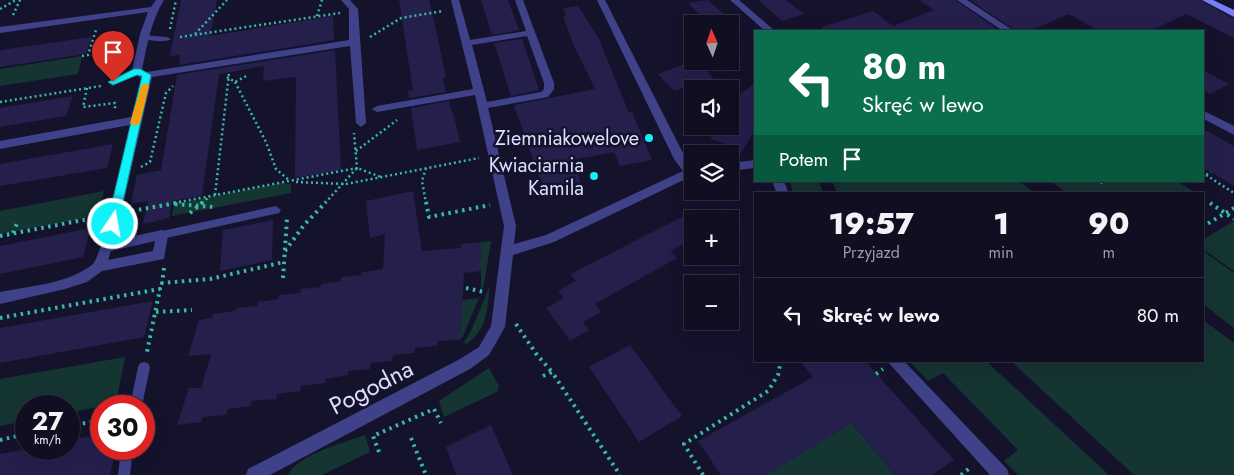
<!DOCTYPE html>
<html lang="pl">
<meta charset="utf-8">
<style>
:root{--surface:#100e21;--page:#19172a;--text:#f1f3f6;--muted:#9c9ca5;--line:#302e3f}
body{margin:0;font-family:Jost,sans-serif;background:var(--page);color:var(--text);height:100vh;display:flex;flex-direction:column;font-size:19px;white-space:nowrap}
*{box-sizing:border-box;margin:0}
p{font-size:16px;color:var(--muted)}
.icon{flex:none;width:28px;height:28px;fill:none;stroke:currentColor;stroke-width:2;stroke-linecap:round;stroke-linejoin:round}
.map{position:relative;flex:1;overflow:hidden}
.details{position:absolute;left:754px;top:192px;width:450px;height:170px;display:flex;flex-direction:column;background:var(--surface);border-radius:0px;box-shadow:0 5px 20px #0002,0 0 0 1px var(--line)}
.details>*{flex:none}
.guide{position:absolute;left:754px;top:30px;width:450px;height:152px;border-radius:0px;box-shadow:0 5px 20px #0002,0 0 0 1px var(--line);background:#0b6e4f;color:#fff;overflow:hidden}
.needle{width:32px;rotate:357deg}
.tools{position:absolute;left:684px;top:15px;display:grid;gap:10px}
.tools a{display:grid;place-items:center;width:55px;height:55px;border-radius:0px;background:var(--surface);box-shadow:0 5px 20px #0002,0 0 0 1px var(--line);font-size:25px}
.speed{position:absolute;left:15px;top:395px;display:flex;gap:10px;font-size:25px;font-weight:700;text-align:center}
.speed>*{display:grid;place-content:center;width:65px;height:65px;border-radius:50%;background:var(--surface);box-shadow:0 5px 20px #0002,0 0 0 1px var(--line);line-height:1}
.speed small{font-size:12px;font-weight:400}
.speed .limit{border:8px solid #d22;background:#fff;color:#111}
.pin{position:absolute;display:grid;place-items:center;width:42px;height:42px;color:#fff;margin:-51px -21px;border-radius:50% 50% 50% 0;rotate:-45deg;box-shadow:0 0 5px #0007}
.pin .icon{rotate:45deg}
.me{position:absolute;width:55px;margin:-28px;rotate:12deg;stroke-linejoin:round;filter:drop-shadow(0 0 4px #0008)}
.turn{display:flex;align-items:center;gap:18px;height:105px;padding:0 25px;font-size:22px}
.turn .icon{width:65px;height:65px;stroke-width:2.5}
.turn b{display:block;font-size:35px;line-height:42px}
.then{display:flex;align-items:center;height:48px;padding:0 25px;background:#0003;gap:10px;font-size:19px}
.eta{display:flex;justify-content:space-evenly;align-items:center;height:85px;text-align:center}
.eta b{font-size:30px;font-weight:800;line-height:35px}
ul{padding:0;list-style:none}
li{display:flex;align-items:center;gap:15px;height:75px;padding:0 25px;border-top:1px solid var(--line)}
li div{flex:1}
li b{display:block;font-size:19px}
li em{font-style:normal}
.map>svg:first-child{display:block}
</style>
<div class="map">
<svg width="1234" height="475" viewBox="0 0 1234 475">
<rect width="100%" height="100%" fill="#15122c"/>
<!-- green -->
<path fill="#153532" d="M82,56L78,74L0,86V69Z
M790,181H819L823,194H793Z
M832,181H1019L1036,194H838Z
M1051,181H1177L1197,194H1068Z
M281,183L291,184V193L172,216L174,204Z
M104,191L98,216L0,234V211Z
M1234,221V271L1203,249L1202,240Z
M491,241L484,284L481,291V242Z
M1203,251L1234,273V328L1203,304Z
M490,285C487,310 488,327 467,344L464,342L471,331Z
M479,298L463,336L460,339L462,300Z
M1203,320L1234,343V475H1134L1011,361H1202Z
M125,357L116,403L69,413V406H26V421L0,426V379Z
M913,361H986L1109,475H1018L1004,461L1018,450L943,373L928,381L911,363Z
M489,368L499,386L497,392L444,417L439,401Z
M839,408L895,475H766Z
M365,435L370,452L322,475H288C298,454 344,443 365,435Z"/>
<!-- building -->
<path fill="#251f4c" d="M181,0H217L210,36L333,16L334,40L179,65L180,55L170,56Z
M399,0H429L439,43L446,78H443L446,92L409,98L408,91L413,90Z
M481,0H508L519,30L492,35Z
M708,0L735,24H709L688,3Z
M758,0H786L804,14L782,21Z
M919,0H955L1000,31H822V27L873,11L893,26L934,10Z
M970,0H1200L1234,19V38L1186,14L1150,31H1099L1069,14L1029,31H1016Z
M578,6L599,39L629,113L632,112L652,160L620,166L614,152L573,160L582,186L545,194L514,105L595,89L573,44L563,16H566L563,8Z
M92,37L86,54L0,67V50Z
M522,39L539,90L511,96L494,43Z
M335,50L341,170L295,178L296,77L263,81L264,66L219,74L202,196L172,201L169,218L143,224L148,201L131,204L137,175L161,170L177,75Z
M693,61H698L714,79L674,91L658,74Z
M1202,70L1229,84L1210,94L1202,89Z
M755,83V130L740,155L724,150L727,144L710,139L719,126H730V102Z
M73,96L66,116L0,127V108Z
M449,101L452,113L453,112L460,142L417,150L411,108Z
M1202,128L1234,146V186L1202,167Z
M113,144L107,168L0,186V164Z
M413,191L422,251L461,248V244L481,242V271L464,273L460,340L438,341L437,346L415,348L414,353L393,355L392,361L371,363L370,369L348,371V375L325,379V383L301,386L300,391L277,394L276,399L252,401L251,406L228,409L226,415L203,417L201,422L177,425L189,388H201L211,354L188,356L199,320L212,318L213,314L235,311L236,308L257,306L258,302L278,299L279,295L300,293L301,289L321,287V284L341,281V277L362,275V272L383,269L385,234L370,238L366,201Z
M686,215L692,221V239L671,251L677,258L595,304L601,312L583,322L589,330L570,341L546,308L564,298L558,291L576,281L570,274Z
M273,220L272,260L220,271L223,230Z
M91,228L83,257L0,274V246Z
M153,301L144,337L0,363V328Z
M630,345L682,416L639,442L589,367Z
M800,361H865L954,460L932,475H895L852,423L766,475H721L698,441L813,377Z
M491,425L513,475H456L446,447Z
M101,434V449H116L110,475H0V454L28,449H69V440Z"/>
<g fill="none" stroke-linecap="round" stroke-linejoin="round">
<!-- path-far1 -->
<path stroke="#35bba9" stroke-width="2.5" stroke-dasharray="2 3" stroke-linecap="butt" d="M0,9L16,0
M13,15L20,0
M317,16L322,0
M170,29L176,0
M195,34L227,0
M180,37L340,13
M370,37L401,18L443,11
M82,56L88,55L96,30
M227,77L235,82L248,75
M235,82L266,142L276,169L290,181
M87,88L83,107L115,103V111
M0,102L101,86
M356,151L397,120
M141,167L150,162L166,93L173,86
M426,168L422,181L426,203
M1202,173L1206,175L1211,172
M1206,175L1234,193
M1096,181L1100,183L1105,181
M296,182L346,184L479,158
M215,195L229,74
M174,203L357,168L354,133
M202,203L210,196
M325,203L357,168L381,177"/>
<!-- path -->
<path stroke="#35bba9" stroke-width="4" stroke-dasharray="2.5 4.5" stroke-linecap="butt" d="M426,202L429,217L490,205
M1210,203L1234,219
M175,204L214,207
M132,211L181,202
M190,213L203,202
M1202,227L1234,208
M13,233L18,221
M0,236L99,217
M285,251L304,225L326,202
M164,268L162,283L210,279L284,262
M283,278L287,219
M466,288L484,292
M156,312L192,310
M0,318L160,289L147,352
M516,324L537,355L552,372
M876,374L883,369
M543,376L552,372L620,475
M69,426L101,420
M411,438L426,475
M0,440L26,434
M379,452L373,436L434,409L441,423
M703,475L684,444L768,391L778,375L781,361
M961,475L971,467"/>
<!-- lane -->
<path fill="#3f4289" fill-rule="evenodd" d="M142,35L167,37L171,39C164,43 148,41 141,37Z
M134,69H137L141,71L116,84H110L109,82Z
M276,206L281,210L279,213L162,239L158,238L157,235L158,232L162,231Z
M144,362L148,363L150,367L142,406H130L138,367L140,363Z
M121,449H133L130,475H118Z"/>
<!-- street -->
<path fill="#3f4289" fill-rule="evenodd" d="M156,0H164C151,21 147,45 142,70L147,72L349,40V9L341,0H350L358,9L366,123L361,127L356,123L350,46L152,77L115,240L162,230L166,232L168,235L164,259L102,271L87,282L65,289L0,304V292C29,286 67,284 92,265C104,255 125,147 130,125L0,149V141L131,117L142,79L132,71L140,34L148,12L0,33V27L151,7ZM155,241L153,251L108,260L111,251Z
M451,0H459L470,40L526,31L515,0H523L554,83V89L548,97L488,108L516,226L514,244L546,235L683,171L674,159L597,0H605L685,157L692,167V176L554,242L513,255L505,327L489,355L470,369L270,475H246L248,469L460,359L479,347L491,326L504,226L475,95L377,112L372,109L377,106L473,89ZM527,36L544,83V89L541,92L487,102L472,45Z
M730,0H739L775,31H765Z
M957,0H967L1014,31H1003Z
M1202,110L1234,126V135L1202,118Z
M755,160V168L730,171V163Z
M772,181H784L789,194H777Z
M887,361H904L1007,469L1009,475H990Z"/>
<!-- secondary -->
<path fill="#787efb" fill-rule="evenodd" d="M1202,0H1213L1234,10V17Z"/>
</g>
<!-- route -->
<path fill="#10f1f8" stroke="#0a9da1" d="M134,69H140L151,75L118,224L113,229L107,224L142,76L137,75L113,85L108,82Z"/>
<!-- slow -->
<path fill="#f59e0b" d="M142,84H148L149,86L140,123L135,126L130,123Z"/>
<!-- markers -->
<g fill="#10f1f8" stroke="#15122c" stroke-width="2">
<circle cx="649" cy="138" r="5"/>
<circle cx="594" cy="176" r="5"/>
</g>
<g text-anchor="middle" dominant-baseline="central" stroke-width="5" stroke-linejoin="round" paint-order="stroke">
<!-- poi labels -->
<g font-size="20" fill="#dfdefe" stroke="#15122c" text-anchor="end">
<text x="639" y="138">Ziemniakowelove</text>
<text x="584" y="165">Kwiaciarnia<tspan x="584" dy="23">Kamila</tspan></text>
</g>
<!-- near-street labels -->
<g font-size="24" fill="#dfdefe" stroke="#15122c">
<text transform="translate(371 387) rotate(-27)">Pogodna</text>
</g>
</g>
</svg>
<div class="tools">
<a><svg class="needle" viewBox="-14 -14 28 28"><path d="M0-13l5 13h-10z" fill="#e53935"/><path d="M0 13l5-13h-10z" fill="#9c9ca5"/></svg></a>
<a><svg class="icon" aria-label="sound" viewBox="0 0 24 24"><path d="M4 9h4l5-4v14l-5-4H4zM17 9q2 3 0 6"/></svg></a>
<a><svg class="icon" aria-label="layers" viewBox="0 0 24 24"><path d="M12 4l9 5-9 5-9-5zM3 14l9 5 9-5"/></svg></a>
<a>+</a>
<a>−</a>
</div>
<div class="speed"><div>27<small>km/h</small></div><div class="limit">30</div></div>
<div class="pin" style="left:113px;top:82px;background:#d93025"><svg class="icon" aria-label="arrive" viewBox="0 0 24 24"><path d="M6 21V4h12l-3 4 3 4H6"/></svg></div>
<svg class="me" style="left:113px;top:224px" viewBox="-20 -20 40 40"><circle r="17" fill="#10f1f8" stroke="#fff" stroke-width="3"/><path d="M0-11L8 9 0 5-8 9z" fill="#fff"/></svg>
<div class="guide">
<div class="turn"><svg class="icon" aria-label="left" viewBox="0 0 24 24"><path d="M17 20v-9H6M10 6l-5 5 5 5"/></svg><div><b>80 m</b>Skręć w lewo</div></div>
<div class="then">Potem<svg class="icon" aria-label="arrive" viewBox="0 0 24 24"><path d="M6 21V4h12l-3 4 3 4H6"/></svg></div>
</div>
<section class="details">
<div class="eta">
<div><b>19:57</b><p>Przyjazd</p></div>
<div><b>1</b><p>min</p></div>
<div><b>90</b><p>m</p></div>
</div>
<ul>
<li><svg class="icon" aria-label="left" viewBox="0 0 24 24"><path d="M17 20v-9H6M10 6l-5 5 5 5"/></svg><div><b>Skręć w lewo</b></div><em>80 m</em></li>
</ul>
</section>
</div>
